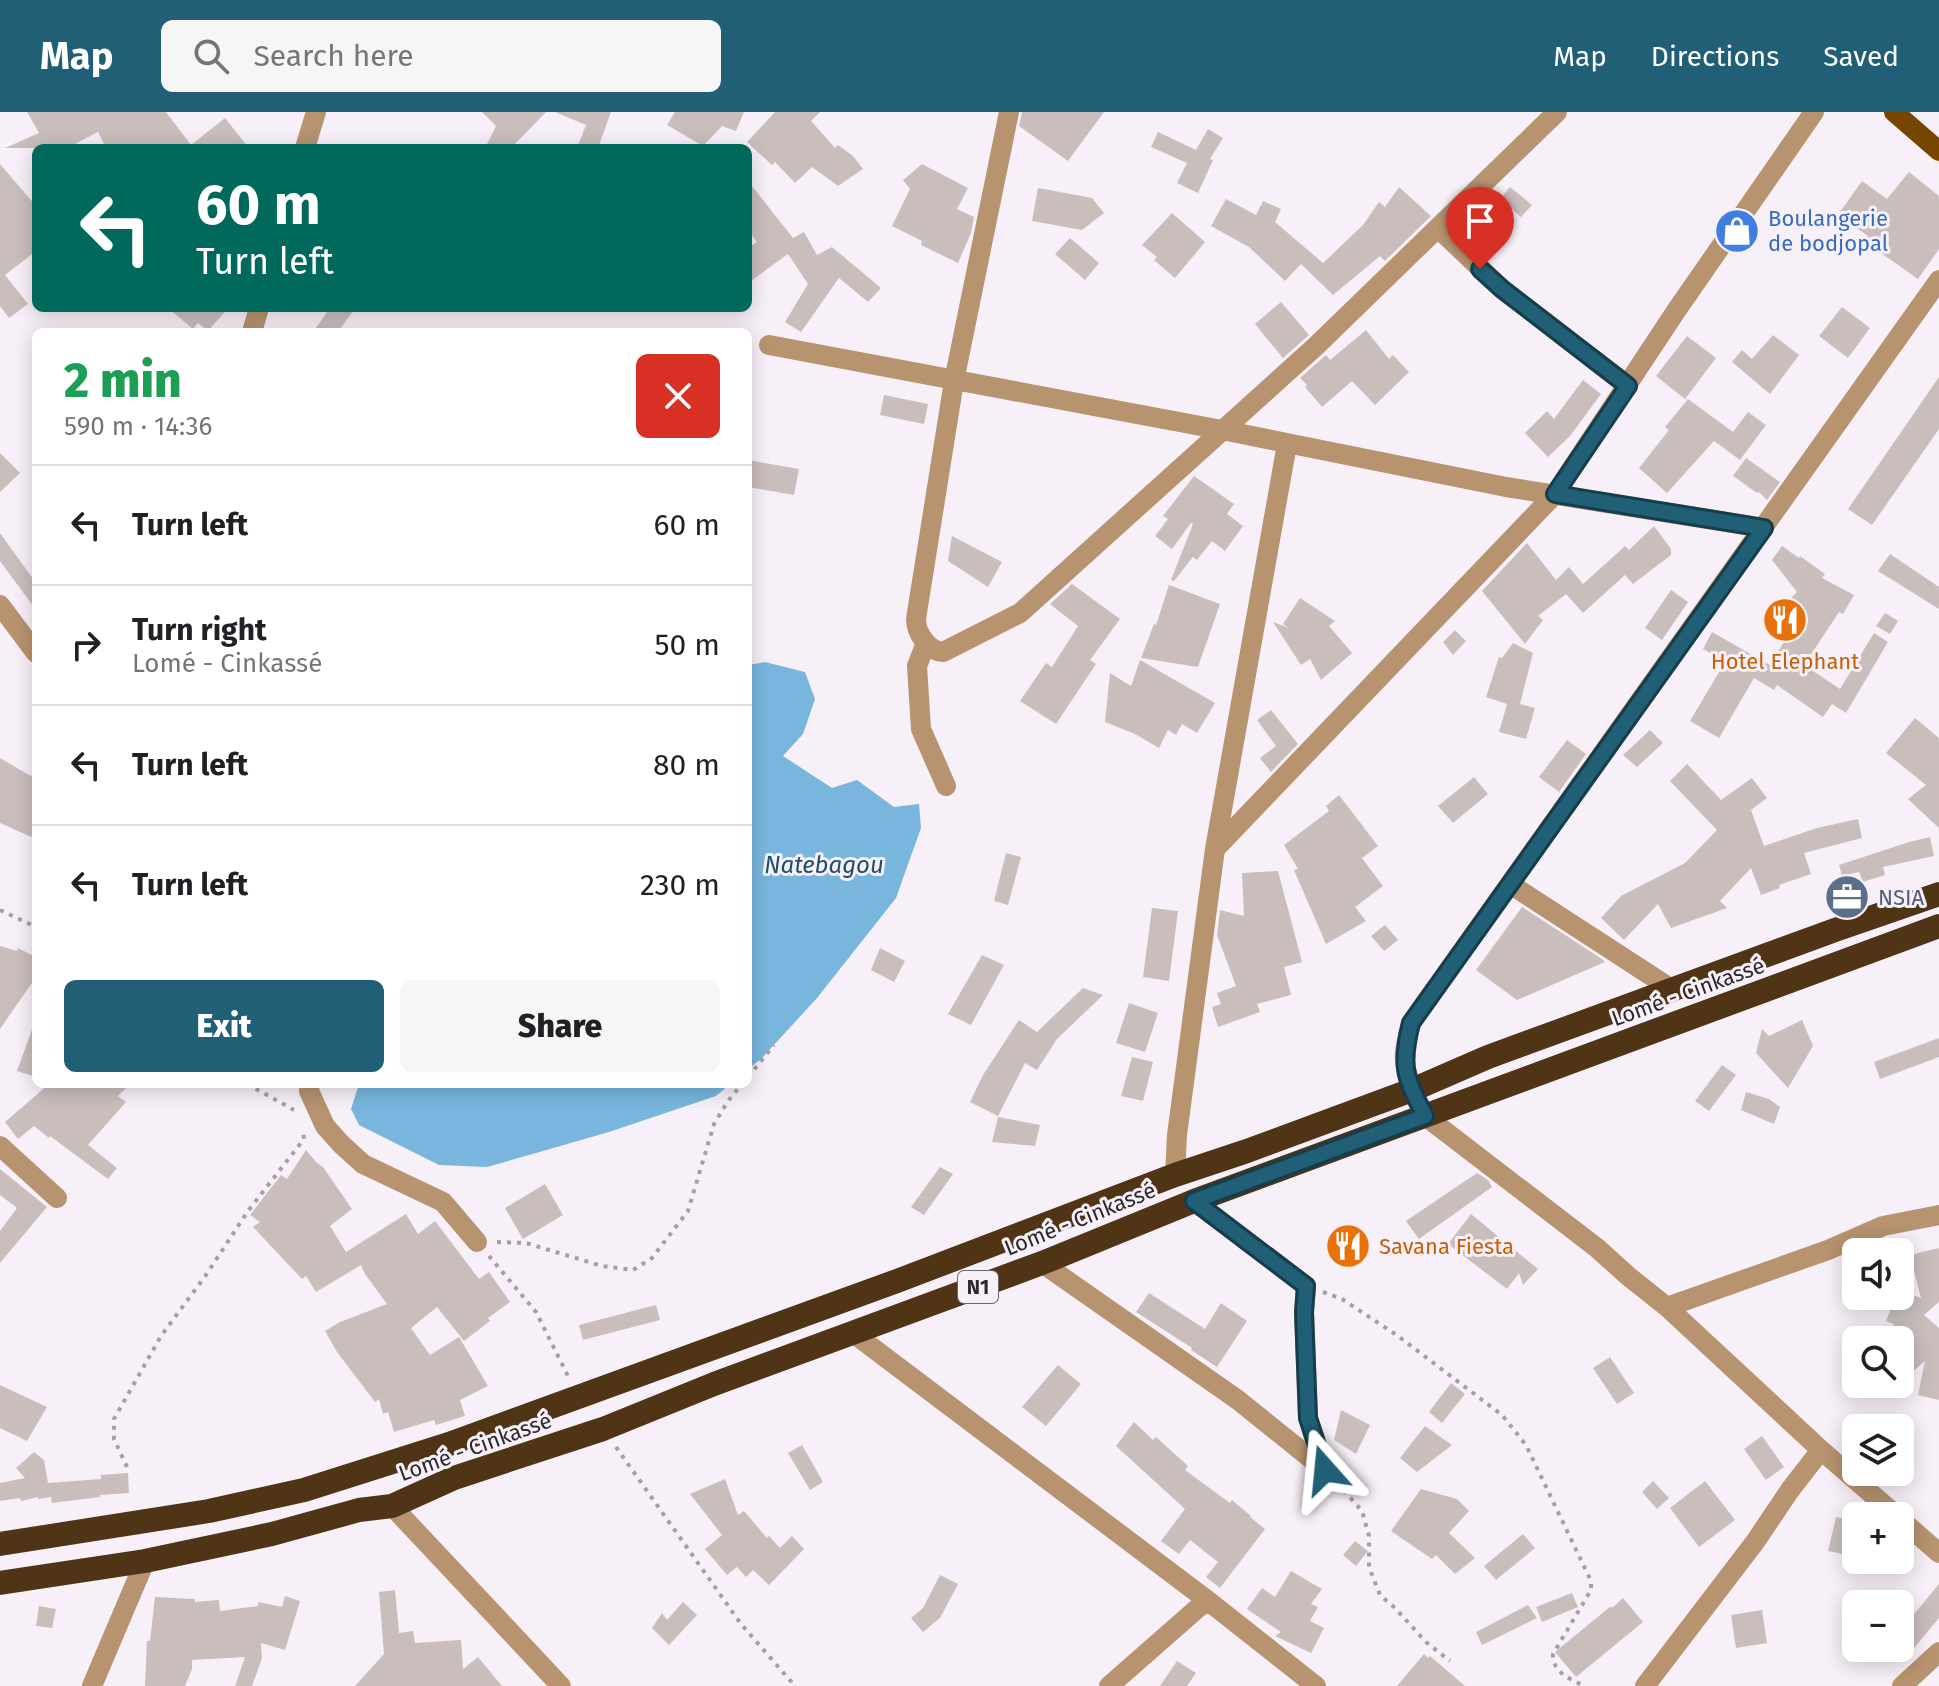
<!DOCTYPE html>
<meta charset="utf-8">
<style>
:root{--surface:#fff;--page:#f6f6f6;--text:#202124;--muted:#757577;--line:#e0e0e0;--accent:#205f75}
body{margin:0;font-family:"Fira Sans",sans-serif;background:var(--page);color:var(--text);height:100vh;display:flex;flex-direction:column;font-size:30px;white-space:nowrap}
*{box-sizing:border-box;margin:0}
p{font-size:26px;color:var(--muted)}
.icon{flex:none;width:44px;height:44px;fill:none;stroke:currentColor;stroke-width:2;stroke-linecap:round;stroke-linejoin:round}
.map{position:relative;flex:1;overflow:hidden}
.details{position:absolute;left:32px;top:216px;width:720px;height:760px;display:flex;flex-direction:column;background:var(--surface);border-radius:12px;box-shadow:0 4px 20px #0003}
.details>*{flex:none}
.top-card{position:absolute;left:32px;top:32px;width:720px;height:168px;border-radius:12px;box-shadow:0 4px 20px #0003;background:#00695c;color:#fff;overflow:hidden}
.buttons{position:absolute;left:1842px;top:1126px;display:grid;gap:16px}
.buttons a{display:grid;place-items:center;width:72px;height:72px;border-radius:12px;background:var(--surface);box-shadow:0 4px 20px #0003;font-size:40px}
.pin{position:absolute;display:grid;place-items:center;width:68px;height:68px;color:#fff;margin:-82px -34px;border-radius:50% 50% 50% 0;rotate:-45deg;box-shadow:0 0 8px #0007}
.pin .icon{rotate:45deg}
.me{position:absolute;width:88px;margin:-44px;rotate:342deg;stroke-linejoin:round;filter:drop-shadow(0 0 6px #0008)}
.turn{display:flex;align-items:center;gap:28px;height:168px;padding:0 32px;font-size:36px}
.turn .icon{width:104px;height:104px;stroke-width:2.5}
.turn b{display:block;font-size:56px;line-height:68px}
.round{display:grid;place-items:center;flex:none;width:84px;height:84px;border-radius:12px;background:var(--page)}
.overview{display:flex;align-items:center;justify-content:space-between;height:136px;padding:0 32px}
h1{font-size:48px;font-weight:800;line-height:60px;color:#1e9e55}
.button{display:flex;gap:16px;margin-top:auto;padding:16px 32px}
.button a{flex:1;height:92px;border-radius:12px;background:var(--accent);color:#fff;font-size:32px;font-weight:800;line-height:92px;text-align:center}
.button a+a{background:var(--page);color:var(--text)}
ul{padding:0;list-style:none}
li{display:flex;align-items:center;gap:24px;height:120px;padding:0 32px;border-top:2px solid var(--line)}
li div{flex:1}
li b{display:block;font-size:30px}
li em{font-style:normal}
header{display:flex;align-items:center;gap:48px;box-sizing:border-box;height:112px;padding:0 40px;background:var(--accent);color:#fff}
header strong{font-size:38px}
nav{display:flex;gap:44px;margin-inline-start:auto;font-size:28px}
.search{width:560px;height:72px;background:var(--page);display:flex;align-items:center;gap:20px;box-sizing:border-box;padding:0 28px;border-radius:12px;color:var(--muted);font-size:30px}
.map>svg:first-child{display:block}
</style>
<header>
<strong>Map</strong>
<div class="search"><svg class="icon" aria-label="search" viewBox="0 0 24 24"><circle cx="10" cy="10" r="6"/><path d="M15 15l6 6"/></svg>Search here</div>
<nav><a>Map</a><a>Directions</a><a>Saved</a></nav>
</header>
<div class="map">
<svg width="1939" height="1574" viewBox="0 0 1939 1574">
<rect width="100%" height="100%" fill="#f8f0f8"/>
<!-- water -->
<path fill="#78b6de" d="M765,550L805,560L815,587L803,622L783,644L832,676L857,668L894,695L919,692L921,716L896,786L817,886L761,947L748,957V553Z
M359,972H730L716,984L609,1020L487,1055L439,1053L359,1013L351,997Z"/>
<!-- building -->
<path fill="#cabebd" d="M27,0H166L191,33L225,6L249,36H106L98,20L67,36H5L39,21Z
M482,0H546L511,36H485L496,14Z
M555,0H611L598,36H577L586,13Z
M675,0H744L736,19L722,14L703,34L667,13Z
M775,0H820L811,9L835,36L838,33L853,44L863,57L838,74L812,55L795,71L775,50L772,53L747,30Z
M1022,0H1104L1068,49L1019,14Z
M1208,17L1223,26L1210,47L1213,48L1198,81L1177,71L1187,51L1151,35L1158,20L1196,38Z
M0,52L36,94V139L5,163L28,192L9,206L0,194Z
M922,52L968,76L957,97L974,105L971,121L958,151L921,133L922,129L892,114L910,77L903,68Z
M1909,60L1939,84V137L1918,167L1864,129L1868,124L1838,103L1862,69L1887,87Z
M748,69L793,126L804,120L817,143L832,135L881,176L868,190L839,166L801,220L785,210L808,172L788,142L748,171V136L757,130L748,118Z
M1399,75L1431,104L1385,149L1380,144L1333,183L1301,152L1285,169L1249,135L1211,114L1226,87L1256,103L1263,89L1281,97L1275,110L1323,151L1363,113L1379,90L1385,95Z
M1510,75L1532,93L1521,105L1500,87Z
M1038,76L1092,86L1104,101L1082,118L1032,109Z
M1172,101L1205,130L1175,166L1154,148L1157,145L1142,133Z
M1070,126L1099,151L1085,168L1055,142Z
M1281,190L1309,223L1283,246L1255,212Z
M1842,195L1870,216L1848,246L1819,224Z
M168,196H228L208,219L198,211L193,217Z
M330,196H355L338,220H313Z
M1366,218L1389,247L1393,243L1409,260L1375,293L1352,269L1322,295L1305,275L1307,273L1300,266L1326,243L1330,248Z
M1773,223L1799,243L1770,282L1732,250L1742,238L1752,247Z
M1687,224L1716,246L1685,287L1656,264Z
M1939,265V317L1872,413L1848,397Z
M1583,268L1601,282L1570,324L1548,345L1525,321L1547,299L1554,307Z
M884,283L928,292L924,312L880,303Z
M1688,287L1733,320L1748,300L1766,313L1740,348L1714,329L1667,381L1639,356L1669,318L1665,315Z
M0,341L20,361L0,380Z
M1746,346L1780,370L1767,388L1759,380L1757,381L1733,364Z
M748,348L799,357L794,383L748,375Z
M1194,364L1234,392L1227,402L1243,414L1225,439L1212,429L1197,448L1193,445L1174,469L1171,468L1193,412L1191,411L1172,437L1155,424L1168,407L1163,404Z
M1654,414L1671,437V443L1633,472L1625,463L1583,501L1566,482L1538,504L1543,508L1525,532L1482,479L1527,431L1556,468L1569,455L1583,472L1625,434L1629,438Z
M0,421L36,471V498L0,449Z
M952,424L1002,450L988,475L948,449Z
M1782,434L1799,446L1800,444L1825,462L1822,466L1854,483L1843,502L1839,500L1804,553L1840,577L1874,521L1888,530L1846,601L1832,592L1823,605L1777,573L1774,578L1754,566L1719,626L1690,609L1725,550L1703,537L1712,520L1770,553L1804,497L1790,487L1797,480L1772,448Z
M1890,442L1939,475V497L1878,459Z
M1072,472L1120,507L1090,548L1096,552L1056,612L1020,589L1046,551L1052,555L1078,514L1050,492Z
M1169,473L1220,492L1198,555L1141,546L1154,512L1156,513Z
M1671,478L1688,490L1662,528L1645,516Z
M1300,486L1335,509L1329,514L1352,541L1321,568L1310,547L1301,553L1273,510L1289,516L1283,512Z
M1885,501L1898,509L1890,522L1876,514Z
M1455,518L1466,529L1453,543L1443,530Z
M1513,531L1533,541L1520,592L1535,596L1526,627L1499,620L1507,592L1486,585L1499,545L1502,546Z
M1140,548L1215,591L1197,621L1182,612L1176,623L1168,618L1159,636L1135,622L1105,610L1110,561L1131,574Z
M1271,598L1298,632L1271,660L1260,646L1276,634L1257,608Z
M1915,606L1939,626V716L1908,687L1926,673L1886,641Z
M1650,618L1663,631L1637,655L1623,643Z
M1567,628L1586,642L1559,680L1539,665Z
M0,646L36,667V727L0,711Z
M1687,652L1721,688L1752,666L1767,686L1751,698L1764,734L1817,716L1858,707L1862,726L1804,741L1811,762L1779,773L1780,776L1761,783L1751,756L1720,789L1727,796L1671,816L1658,792L1624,828L1601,806L1621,784L1685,751L1717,718L1670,669Z
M1474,665L1488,682L1453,711L1438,694Z
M1339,683L1378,734L1362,746L1383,774L1355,795L1366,809L1326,832L1294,758L1298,757L1284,733L1329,699L1326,694Z
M1930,725L1934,744L1883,755L1885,763L1863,770L1859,760L1842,764L1839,753L1909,730Z
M1006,741L1021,745L1008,793L994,789Z
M1278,759L1302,850L1284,855L1291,883L1257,892L1260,900L1218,915L1212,895L1221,892L1217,881L1236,874L1217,823L1220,798L1244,804L1242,761Z
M1522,795L1602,847L1605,850L1517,888L1476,858Z
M1152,796L1178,799L1169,869L1143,865Z
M1385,813L1398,828L1384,839L1371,824Z
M0,834L17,839L18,836L36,845V865L0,917Z
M880,836L905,849L894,870L871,858Z
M982,843L1004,853L971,913L948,902Z
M1083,876L1103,883L1057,927L1037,958L1025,951L998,1004L970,990L983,963L1019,908L1037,920Z
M1129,891L1158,901L1145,940L1116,931Z
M1802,908L1813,934L1788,976L1756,941L1762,917L1769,924Z
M34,912L36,913V965L17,959Z
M1939,926V945L1880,967L1874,950Z
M1132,945L1153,950L1143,989L1121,984Z
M1722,953L1736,963L1709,999L1695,989Z
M49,972H130L118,984L126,990L88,1033L117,1056L108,1067L50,1024L49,1026L34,1014L18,1027L5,1010Z
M1746,980L1769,987L1780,995L1774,1012L1741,998Z
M998,1005L1040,1013L1035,1034L992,1030Z
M306,1038L317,1051L323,1055L352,1097L330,1114L346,1140L406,1102L418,1122L435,1109L479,1167L489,1160L510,1190L488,1206L490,1209L464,1229L437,1195L411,1216L430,1243L459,1225L488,1274L460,1288L465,1304L436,1313L434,1308L394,1320L388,1300L383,1302L379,1287L375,1290L337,1240L325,1219L340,1210L387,1192L365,1162L361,1153L316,1180L306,1164L302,1167L253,1115L260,1110L250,1103L281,1063L287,1067Z
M940,1055L953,1062L924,1103L911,1095Z
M0,1057L47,1095L0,1151V1119L17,1096L0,1083Z
M1477,1061L1488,1068L1492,1075L1419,1127L1406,1109Z
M545,1072L563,1103L523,1127L505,1096Z
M1471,1102L1538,1157L1523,1173L1519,1161L1507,1177L1448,1132Z
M1939,1136V1190L1924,1203L1939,1216V1288L1918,1283L1925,1249L1900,1271V1228H1887L1894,1212L1886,1209L1896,1184H1900V1178L1921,1186L1910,1143Z
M1149,1181L1205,1217L1221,1191L1247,1209L1217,1255L1191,1238L1192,1236L1136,1200Z
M656,1193L660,1208L583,1228L579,1213Z
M1610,1245L1634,1281L1617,1292L1593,1256Z
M1058,1253L1081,1272L1046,1314L1022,1295Z
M1451,1271L1465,1282L1442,1311L1429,1300Z
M0,1273L47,1295L27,1329L0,1316Z
M1341,1298L1370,1313L1356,1342L1334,1328Z
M1134,1310L1153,1328L1156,1325L1188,1354L1185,1358L1230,1391L1232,1388L1251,1404L1250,1405L1265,1417L1220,1476L1206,1465L1218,1450L1190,1428L1179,1442L1161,1429L1185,1397L1116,1334Z
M1425,1314L1452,1333L1417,1360L1400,1346Z
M1762,1324L1784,1355L1766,1368L1744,1337Z
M802,1333L823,1370L810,1378L788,1341Z
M34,1340L44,1348L48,1371L101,1367V1363L128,1361L129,1381L100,1383V1385L52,1391L51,1385L38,1387V1385L21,1389L20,1386L0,1389V1371L25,1366L16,1356Z
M725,1367L738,1403L744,1399L767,1426L769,1424L780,1436L792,1424L804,1437L769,1473L753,1458L746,1465L737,1455L727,1463L705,1437L722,1423L690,1382Z
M1653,1369L1669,1386L1657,1397L1642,1380Z
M1705,1369L1735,1408L1699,1435L1670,1396Z
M1421,1377L1457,1387L1469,1399L1449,1421L1475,1446L1455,1462L1436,1443L1432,1447L1391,1419Z
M1836,1405L1856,1409V1445L1828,1439Z
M1523,1422L1535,1436L1496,1468L1484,1454Z
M1355,1429L1368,1439L1356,1454L1343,1443Z
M1291,1459L1322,1477L1311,1492L1318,1495L1310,1509L1324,1516L1311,1541L1275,1524L1281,1520L1247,1497L1262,1476L1275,1485Z
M940,1463L958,1472L940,1506L923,1520L911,1506L923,1496Z
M1939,1472V1506L1910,1541L1900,1533V1519Z
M395,1478L399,1521L413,1519L415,1531L461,1528L463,1557L478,1545L502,1574H355L384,1542L379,1480Z
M1572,1481L1578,1495L1542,1510L1536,1495Z
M285,1484L300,1489L285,1538L261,1531L262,1546L252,1574H235L245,1545L192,1548V1557L185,1574H145L147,1529H150L155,1485L195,1487V1490L219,1488L220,1499L258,1494V1490L282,1495Z
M1623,1486L1643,1510L1576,1565L1555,1540L1611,1494L1612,1496Z
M683,1490L697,1503L669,1533L652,1516L662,1501L667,1508Z
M1528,1493L1537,1506L1482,1533L1476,1520Z
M39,1494L56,1497L52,1516L36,1514Z
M1762,1498L1767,1531L1736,1536L1731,1503Z
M1424,1542L1428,1546L1430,1544L1465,1574H1397Z
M1177,1549L1196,1561L1187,1574H1160Z"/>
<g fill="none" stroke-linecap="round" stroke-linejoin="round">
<!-- path -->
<path stroke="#a59fa5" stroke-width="4" stroke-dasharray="4 6" stroke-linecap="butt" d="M0,798L36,815
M748,965L774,933
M247,972L294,998
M497,1130L526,1131L602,1154L633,1158L652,1146L688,1099L714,1012L728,989L742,972
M489,1144L536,1200L569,1266
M1323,1180L1342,1187L1398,1224L1502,1303L1526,1333L1591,1469V1478L1553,1542C1553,1561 1569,1566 1584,1574
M616,1335L741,1512L795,1574
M127,1355L114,1327V1307L161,1224L206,1163L248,1099L304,1027L303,1017
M1337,1371L1362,1399L1369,1424V1455L1380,1483L1395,1496L1426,1530L1450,1549"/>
<!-- minor -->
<path stroke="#b7936f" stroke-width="20" d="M1009,0L954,269L916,507C916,521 928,539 943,540L1020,501L1316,234L1557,0
M305,36L316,0
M1438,116L1502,177L1628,274
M252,220L259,196
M769,233L1222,318L1506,375L1764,416
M0,493L36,541
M926,531L917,554L921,617L946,674
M1215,737L1555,382L1676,199L1814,0
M1510,772L1673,878
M310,972L309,979L325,1014L341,1032L363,1052L443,1090L477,1130
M1412,978C1402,948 1403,942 1411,911L1939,168
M1425,1004L1597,1136L1628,1164L1667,1195L1821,1338L1897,1404
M0,1034L57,1086
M1175,1063L1177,1023L1215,737L1287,332
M1194,1089L1306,1174L1304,1200L1308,1306L1325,1358
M1042,1151L1238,1288L1325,1358
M1667,1195L1828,1138L1883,1114L1939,1103
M853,1221L1207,1488L1316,1574
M392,1394L561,1574
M1900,1407L1939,1441
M92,1574L145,1449
M1109,1574L1207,1488
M1645,1574L1755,1430L1790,1378L1821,1338
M1902,1574L1939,1540"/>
<!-- major -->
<path stroke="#774600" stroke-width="20" d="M1894,0L1939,39"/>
<!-- highway -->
<path stroke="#4f3416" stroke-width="24" d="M0,1432L209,1399L304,1378L449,1332L897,1169L1175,1063L1247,1039L1412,978L1488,945L1835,818L1939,782
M0,1471L145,1449L272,1422L359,1398L392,1394L454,1366L603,1317L714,1272L1042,1151L1194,1089L1939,814"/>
</g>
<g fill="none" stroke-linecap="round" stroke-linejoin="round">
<!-- route casing -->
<g stroke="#153e4c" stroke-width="20">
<path id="route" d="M1325,1358L1308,1306L1304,1200L1306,1174L1194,1089L1425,1004C1405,965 1400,955 1411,911L1764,416L1555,382L1628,274L1502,177L1480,157"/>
</g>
<!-- route -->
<use href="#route" stroke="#205f75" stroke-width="14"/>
</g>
<!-- icons -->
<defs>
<g id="shop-disc" transform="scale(2.3)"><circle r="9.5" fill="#3f7fe0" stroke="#f8f0f8"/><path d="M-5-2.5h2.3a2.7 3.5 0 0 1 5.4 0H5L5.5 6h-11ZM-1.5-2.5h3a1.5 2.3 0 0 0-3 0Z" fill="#fff"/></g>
<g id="restaurant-disc" transform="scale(2.3)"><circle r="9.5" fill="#e8710a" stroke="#f8f0f8"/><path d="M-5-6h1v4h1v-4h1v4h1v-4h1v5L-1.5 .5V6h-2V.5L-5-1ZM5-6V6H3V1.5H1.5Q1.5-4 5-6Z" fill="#fff"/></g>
<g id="office-disc" transform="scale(2.3)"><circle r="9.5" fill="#5c6f8a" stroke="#f8f0f8"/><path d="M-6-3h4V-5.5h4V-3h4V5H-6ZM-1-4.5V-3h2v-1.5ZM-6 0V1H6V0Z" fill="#fff"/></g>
</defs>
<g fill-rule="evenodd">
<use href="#shop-disc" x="1737" y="119"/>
<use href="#restaurant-disc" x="1785" y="508"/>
<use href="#office-disc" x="1847" y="785"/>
<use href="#restaurant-disc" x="1348" y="1134"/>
</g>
<g text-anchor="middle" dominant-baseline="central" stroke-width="6" stroke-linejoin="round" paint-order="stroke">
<!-- shield labels -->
<rect fill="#f8f0f8" stroke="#696569" stroke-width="2" x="958" y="1159" width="40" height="32" rx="6"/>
<g font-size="20" font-weight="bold" fill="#2c292c">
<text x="978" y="1175">N1</text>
</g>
<!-- shop labels -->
<g font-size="22" fill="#366cbe" stroke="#f8f0f8" text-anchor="start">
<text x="1768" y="106">Boulangerie<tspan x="1768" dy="25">de bodjopal</tspan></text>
</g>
<!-- food labels -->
<g font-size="22" fill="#c56008" stroke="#f8f0f8">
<text x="1785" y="549">Hotel Elephant</text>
<text x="1379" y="1134" text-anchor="start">Savana Fiesta</text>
</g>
<!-- service labels -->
<g font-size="22" fill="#4e5e75" stroke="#f8f0f8" text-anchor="start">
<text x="1878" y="785">NSIA</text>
</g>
<!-- street labels -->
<g font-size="22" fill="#2c292c" stroke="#f8f0f8">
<text transform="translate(1688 880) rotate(-20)">Lomé - Cinkassé</text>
<text transform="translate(1080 1107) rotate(-22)">Lomé - Cinkassé</text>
<text transform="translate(475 1335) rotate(-20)">Lomé - Cinkassé</text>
</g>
<!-- water labels -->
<g font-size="24" font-style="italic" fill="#1f4e6b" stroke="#f8f0f8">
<text x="824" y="753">Natebagou</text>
</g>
</g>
</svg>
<div class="buttons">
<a><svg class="icon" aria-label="sound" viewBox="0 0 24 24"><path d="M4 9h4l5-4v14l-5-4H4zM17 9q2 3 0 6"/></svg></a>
<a><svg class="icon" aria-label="search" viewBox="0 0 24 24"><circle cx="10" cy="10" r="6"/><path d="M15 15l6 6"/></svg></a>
<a><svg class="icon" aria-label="layers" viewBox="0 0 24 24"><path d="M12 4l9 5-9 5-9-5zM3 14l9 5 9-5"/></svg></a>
<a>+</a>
<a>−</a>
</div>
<div class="pin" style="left:1480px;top:157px;background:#d93025"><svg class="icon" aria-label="arrive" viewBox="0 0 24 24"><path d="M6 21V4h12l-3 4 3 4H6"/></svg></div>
<svg class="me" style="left:1325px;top:1358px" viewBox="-20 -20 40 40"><path d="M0-17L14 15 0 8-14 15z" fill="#205f75" stroke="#fff" stroke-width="4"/></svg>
<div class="top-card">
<div class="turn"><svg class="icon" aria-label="left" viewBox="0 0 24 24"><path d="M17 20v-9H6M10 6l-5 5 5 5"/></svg><div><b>60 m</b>Turn left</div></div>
</div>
<section class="details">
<div class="overview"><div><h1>2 min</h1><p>590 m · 14:36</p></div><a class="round" style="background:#d93025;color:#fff"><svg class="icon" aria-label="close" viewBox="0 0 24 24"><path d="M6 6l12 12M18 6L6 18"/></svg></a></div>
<ul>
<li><svg class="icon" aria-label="left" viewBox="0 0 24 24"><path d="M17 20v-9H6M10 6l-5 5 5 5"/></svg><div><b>Turn left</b></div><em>60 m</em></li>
<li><svg class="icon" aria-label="right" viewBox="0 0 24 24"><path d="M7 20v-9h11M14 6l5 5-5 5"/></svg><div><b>Turn right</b><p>Lomé - Cinkassé</p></div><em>50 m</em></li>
<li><svg class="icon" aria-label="left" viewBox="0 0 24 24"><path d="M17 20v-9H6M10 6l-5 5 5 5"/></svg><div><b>Turn left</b></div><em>80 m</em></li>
<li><svg class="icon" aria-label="left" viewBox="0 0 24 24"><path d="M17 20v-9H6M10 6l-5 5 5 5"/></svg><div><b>Turn left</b></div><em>230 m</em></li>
</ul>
<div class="button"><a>Exit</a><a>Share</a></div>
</section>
</div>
